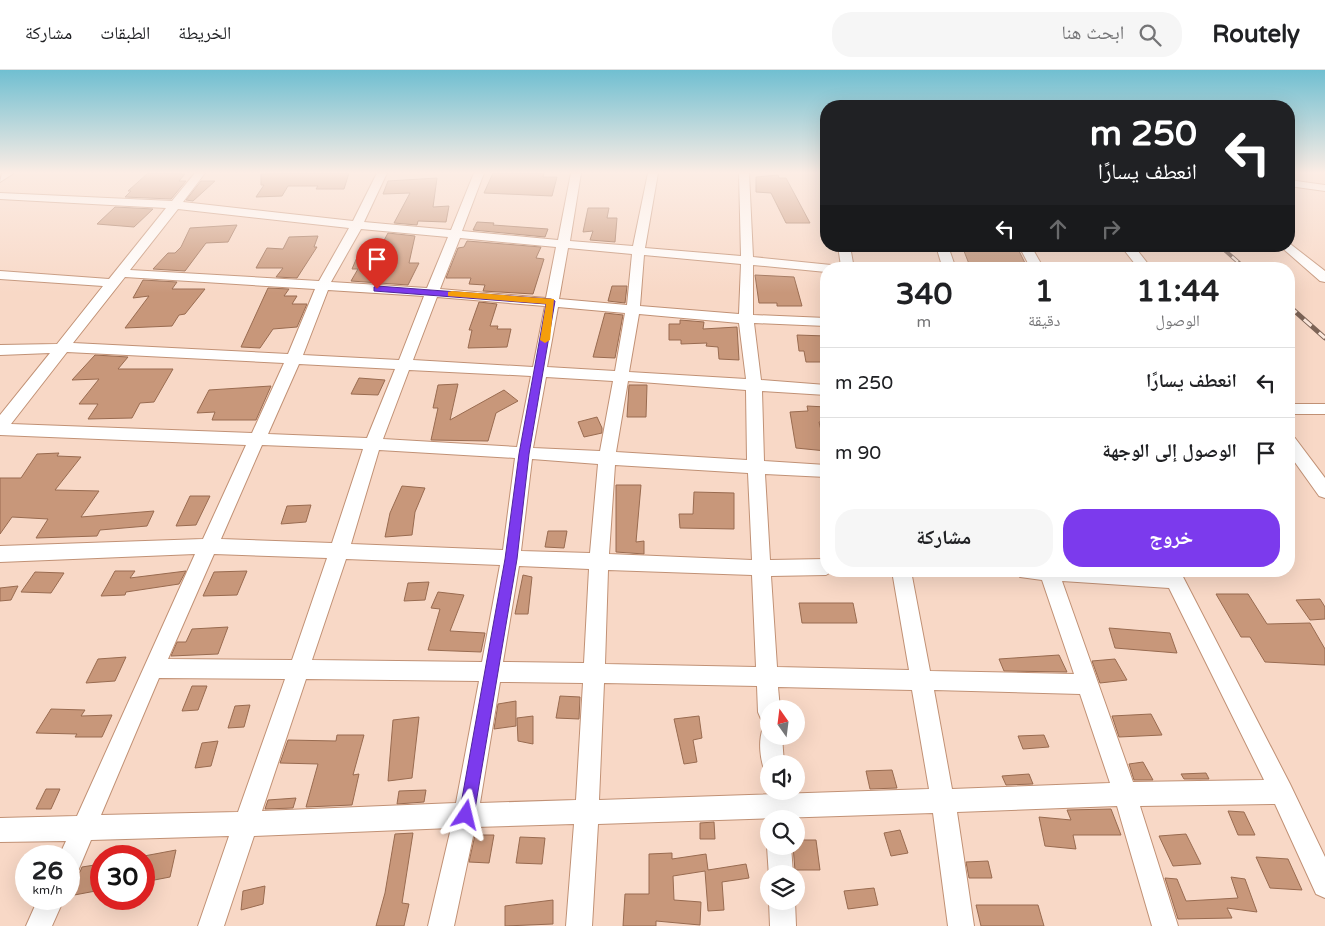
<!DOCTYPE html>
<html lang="ar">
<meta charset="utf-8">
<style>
:root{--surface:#fff;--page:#f6f6f6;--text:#202124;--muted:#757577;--line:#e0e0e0;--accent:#7c3aed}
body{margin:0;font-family:"Varela Round","Noto Naskh Arabic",sans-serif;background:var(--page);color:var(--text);direction:rtl;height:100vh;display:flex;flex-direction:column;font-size:19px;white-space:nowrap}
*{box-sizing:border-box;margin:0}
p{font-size:16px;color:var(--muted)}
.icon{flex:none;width:28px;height:28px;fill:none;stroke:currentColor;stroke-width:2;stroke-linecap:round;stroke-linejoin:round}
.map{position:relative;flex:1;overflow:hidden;direction:ltr}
.panel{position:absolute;left:820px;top:192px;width:475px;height:315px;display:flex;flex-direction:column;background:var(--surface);border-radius:20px;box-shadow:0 5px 20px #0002;direction:rtl}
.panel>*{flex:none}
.banner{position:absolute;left:820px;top:30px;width:475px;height:152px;border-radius:20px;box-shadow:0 5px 20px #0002;direction:rtl;background:#202124;color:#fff;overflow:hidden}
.needle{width:32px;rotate:346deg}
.controls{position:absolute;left:760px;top:630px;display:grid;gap:10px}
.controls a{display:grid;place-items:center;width:45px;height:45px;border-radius:50%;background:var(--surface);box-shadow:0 5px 20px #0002;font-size:25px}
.speed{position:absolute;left:15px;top:775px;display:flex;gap:10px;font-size:25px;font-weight:700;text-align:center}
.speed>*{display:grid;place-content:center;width:65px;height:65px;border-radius:50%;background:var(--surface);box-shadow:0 5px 20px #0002;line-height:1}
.speed small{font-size:12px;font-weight:400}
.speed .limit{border:8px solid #d22;background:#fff;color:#111}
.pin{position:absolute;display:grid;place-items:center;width:42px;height:42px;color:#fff;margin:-51px -21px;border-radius:50% 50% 50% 0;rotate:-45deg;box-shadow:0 0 5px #0007}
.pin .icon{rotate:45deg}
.me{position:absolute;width:55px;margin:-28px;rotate:10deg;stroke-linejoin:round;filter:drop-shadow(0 0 4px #0008)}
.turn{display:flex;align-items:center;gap:18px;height:105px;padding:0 15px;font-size:22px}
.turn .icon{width:65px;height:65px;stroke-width:2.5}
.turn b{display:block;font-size:35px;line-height:42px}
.lanes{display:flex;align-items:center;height:48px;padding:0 15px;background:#0003;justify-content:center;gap:25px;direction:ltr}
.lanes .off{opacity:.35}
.eta{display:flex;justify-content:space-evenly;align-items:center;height:85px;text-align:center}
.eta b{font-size:30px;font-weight:700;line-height:35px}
.button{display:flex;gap:10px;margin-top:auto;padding:10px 15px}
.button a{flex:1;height:58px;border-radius:20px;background:var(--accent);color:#fff;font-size:20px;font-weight:700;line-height:58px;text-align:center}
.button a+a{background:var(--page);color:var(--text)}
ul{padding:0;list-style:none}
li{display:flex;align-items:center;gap:15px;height:70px;padding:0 15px;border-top:1px solid var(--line)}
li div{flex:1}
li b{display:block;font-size:19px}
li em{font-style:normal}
header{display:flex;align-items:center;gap:30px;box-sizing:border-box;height:70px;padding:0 25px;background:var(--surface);border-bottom:1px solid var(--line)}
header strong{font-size:24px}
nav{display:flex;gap:28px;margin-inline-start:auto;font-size:18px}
.search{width:350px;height:45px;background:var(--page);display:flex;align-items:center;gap:12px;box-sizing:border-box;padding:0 18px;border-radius:20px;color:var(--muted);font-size:19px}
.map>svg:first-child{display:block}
</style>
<header>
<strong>Routely</strong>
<div class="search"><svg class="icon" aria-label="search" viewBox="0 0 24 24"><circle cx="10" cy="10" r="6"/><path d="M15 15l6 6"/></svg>ابحث هنا</div>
<nav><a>الخريطة</a><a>الطبقات</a><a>مشاركة</a></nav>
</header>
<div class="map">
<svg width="1325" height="856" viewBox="0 0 1325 856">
<rect width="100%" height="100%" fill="#f8d8c6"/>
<!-- building -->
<path fill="#c8977a" stroke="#996b50" d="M148,103L185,104L179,111H186L171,129L125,127L131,121H128Z
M308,103H349L344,119H316L318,116H288L282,126L256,127L264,115H261V104Z
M493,103H544L543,107H557L552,126L484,123Z
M778,105L779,108H786L810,153H786L771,123L756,122V107Z
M437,108L433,137L449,136L446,152L418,151L417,155L394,153L410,123L383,124L388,111Z
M201,111H215L193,131L186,130Z
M115,137L153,139L134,157L97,154Z
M588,138H609L607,148H617L615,172L590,170L593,161L583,162Z
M477,152L494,153L493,155L548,159L545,167L473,160Z
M237,155L228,172L206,173L185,201L153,199L168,183H175L181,177L190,158Z
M388,163L415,166L409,193H419L408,215L351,211L358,199H352L361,178H366L368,174H382Z
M318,166L314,177H317L297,208L276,207L283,198H256L267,178L283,179L289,167Z
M467,171L541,177L536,188L544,189L533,224L483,221L485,215L469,214L471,208H446L458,178L464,177Z
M962,176H997L998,179H1018L1028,199H971Z
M755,205L794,207L802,236H777V233H759Z
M143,210L177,212L172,219H205L185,244L179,245L172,256L125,258L149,226L133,228Z
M612,216H627L625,233L608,231Z
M268,218L289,219L284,226H297L292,234H307L297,257L273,259L260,278L241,277Z
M479,232L497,234L490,256H498L497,259H511L507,277L468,278L472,260H469Z
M605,243L623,245L615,288L593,287Z
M680,250L704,252L703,259L737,257L739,290L719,289L718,277L706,276L707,273L681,274V270H669V254H680Z
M797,265L826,266V284H821L823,292H806L804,281H799Z
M95,285L128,287L118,299H173L154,332L140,333L132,348L88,349L98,334H79L99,309L72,310Z
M359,308L385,310L378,325L351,324Z
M458,314L450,350L504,320L518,331L496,343L488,371L431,370L438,338H433L438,315Z
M629,315H647L646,347H627Z
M271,316L256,350H212L215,342L197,343L209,320Z
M807,336L826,337V352H819L826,381L796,378L790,342L808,341Z
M597,347L602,358V363L584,367L578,352Z
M59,383L57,386L81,387L55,420L99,421L81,447L154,441L147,456L100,460L97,466L36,468L48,449L12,447L0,464V408H21L37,384Z
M616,415H641L636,472L644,471V484L616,482Z
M402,416L425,418L415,442L412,465L385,467L390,443Z
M694,422L734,423V459L680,458L679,444H693Z
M190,426H210L196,455L176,456Z
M311,435L306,452L281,454L287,436Z
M548,461H567L564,478L545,477Z
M115,501H135L130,508L186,501L179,514L126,522L125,525L101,526Z
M247,501L237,525L203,526L214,502Z
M35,502L64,503L51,523L21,522Z
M523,505L532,507L528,544H515Z
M429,512L425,530L404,531L408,513Z
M18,516L11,530L0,531V518Z
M438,522L464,525L450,561L485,563L481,582L428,580L440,539L431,538Z
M1216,524H1248L1267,554L1310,553L1325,579V595L1265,592L1250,567H1241Z
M1320,529L1325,537V549L1310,550L1296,530Z
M799,533H853L857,553H802Z
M228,557L218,584L171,586L177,572H186L192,559Z
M1109,558L1170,563L1177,583L1115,578Z
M1059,585L1067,602L1004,601L999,589Z
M126,587L115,611L86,613L98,589Z
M1115,589L1127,610L1100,613L1092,591Z
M192,616H207L198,640L182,641Z
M560,626L580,627L579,649L556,648Z
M516,631V656L494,659L498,634Z
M250,635L244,657L228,658L235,636Z
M51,639L85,640L81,646L112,645L102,667H75L77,664L36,663Z
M1151,644L1162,665L1119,667L1112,646Z
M533,646V674L518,671L517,648Z
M699,646L702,668L693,670L697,692L684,694L674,649Z
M419,647L412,708L388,711L393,650Z
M337,665H364L353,705L359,704L352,735L306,737L318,694L280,693L288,670L336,671Z
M1044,665L1049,677L1023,679L1018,666Z
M218,671L211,696L195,698L202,673Z
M1143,692L1153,710H1134L1129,694Z
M892,700L897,718L870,719L866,701Z
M1206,703L1209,709H1184L1181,704Z
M1029,704L1033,714L1006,715L1002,706Z
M46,719H60L51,739H36Z
M426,720L424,732L397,734L399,721Z
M296,728L293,738L265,739L268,730Z
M1111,739L1121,765H1073L1076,779L1045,776L1039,747L1071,750L1067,740Z
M1228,741L1244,742L1255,765H1238Z
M714,752L715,769H700V753Z
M900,760L908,783L891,786L884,763Z
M413,763L402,833L409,834L404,856H376L385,823L395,764Z
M1186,764L1201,794L1173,796L1159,766Z
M475,765H494L489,793L469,792Z
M520,767L545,768L542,794L516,793Z
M796,770H816L820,800H795L793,776H796Z
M176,780L170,807L144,812V786Z
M672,783V789L706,784L708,800L746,794L749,808L722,812L724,840L708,841L705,801L673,806L674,830L701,832L700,855L656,851V856H623L625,824H649V784Z
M1256,787L1288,789L1302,820L1270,818Z
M988,791L992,808H969L966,792Z
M101,794V820L69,826L75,804L80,802L82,797Z
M1231,807L1245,809L1257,842L1227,838L1232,848L1178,849L1165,808L1177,809L1186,831L1238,828Z
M265,816L263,834L241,840L243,821Z
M874,818L878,835L848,839L844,821Z
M553,830V854L505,856V836Z
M976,835H1038L1044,856H981Z"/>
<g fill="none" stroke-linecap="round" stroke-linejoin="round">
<!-- minor casing -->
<g stroke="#c19175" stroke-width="2">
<path id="minor" d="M2,103H14L0,112Z
M195,103H205L183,132L353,151L377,103H387L364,152L451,160L474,103H484L462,161L558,170L571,103H581L570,171L633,176L648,103H658L645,178L741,186L739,103H749L753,187L841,196L838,176H850L854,199H826V202L753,195V245L826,248V256L754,253L761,310L826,315V325L762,321L764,391L826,395V407L765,404L770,490L826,489V501H833L826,505L771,506L777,597L909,600L892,501H911L930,601L1074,604L1042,510L1020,507L1018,501H1180L1290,714L1325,787V828L1316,824L1275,734L1140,736L1178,856H1152L1117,736L957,742L974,856H948L933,743L598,754L592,856H566L574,754L475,757L454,856H428L451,758L254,766L224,856H198L229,766L91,770L78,801L69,804V786H59L66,771L0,772V748L77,746L195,484L0,492V476L203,469L246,375L0,365V345L50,283L0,285V275L57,274L103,216L0,209V201L109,209L166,138L0,129V123L172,131ZM178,139L349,158L319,211L130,200ZM361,159L448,167L427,218L331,212ZM460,168L556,177L546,228L440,219ZM568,178L632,184L627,235L559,229ZM644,185L741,194L739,244L640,236ZM125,207L315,219L288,284L73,273ZM328,220L424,226L399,290L303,285ZM437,227L545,236L533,297L413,290ZM558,237L625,243L615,301L547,297ZM639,244L739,253L746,309L629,302ZM67,282L284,293L252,363L11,354ZM299,294L395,299L367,368L268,364ZM409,300L531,306L517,377L383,369ZM546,307L613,311L600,381L533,378ZM628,311L746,320L747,390L616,382ZM262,375L363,379L332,473L221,469ZM379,380L515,388L503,480L351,474ZM532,389L598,394L590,483L521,481ZM615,395L748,403L752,490L609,484ZM214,484L327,488L292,590L168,589ZM346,489L500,495L482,592L312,590ZM519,496L589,499L584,593L503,592ZM608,500L752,505L756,597L605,594ZM1062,511L1169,518L1264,710L1133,712ZM159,608L285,609L238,742L101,745ZM306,609L479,611L456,733L262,741ZM500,612L583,613L576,730L480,733ZM604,613L757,616L758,642L761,649L769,652V639H780L778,617L912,620L929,719L599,730ZM934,620L1080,624L1110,713L952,719Z
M1289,110L1325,115V121L1289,116Z
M1289,173L1325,201V212L1320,211L1280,176H1289Z
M936,176H948L956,199H943Z
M1019,176H1031L1044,199H1031Z
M1121,176H1134L1152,199H1139Z
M1289,334H1325V344H1289Z
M1289,366L1295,368L1325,408V428L1319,426L1289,384Z
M769,656V666H782L784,694H769V704L765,702C760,689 758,671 763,658Z
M769,771V776H791L793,804H769V807L767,776Z
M38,829H64L52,856H26Z
M769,831H795L796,856H770Z"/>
</g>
<!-- minor -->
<use href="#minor" fill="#fff" fill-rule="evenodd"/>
<!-- rail-far1 casing -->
<g stroke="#7d6457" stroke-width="4">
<path id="rail-far1" d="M1220,176L1246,199"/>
</g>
<!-- rail casing -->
<g stroke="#7d6457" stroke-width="5">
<path id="rail" d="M1289,236L1325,268"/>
</g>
<!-- rail-far1 -->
<use href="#rail-far1" stroke="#fde8dc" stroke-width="2.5" stroke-dasharray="8" stroke-linecap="butt"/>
<!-- rail -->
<use href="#rail" stroke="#fde8dc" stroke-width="3" stroke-dasharray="10" stroke-linecap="butt"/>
</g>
<!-- sky -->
<linearGradient id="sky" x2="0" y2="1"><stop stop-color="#70bfd1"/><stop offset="0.46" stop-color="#fcede5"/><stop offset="1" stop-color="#fcede5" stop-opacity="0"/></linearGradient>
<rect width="1325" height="223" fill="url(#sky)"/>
<!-- route -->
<path fill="#7c3aed" stroke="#51269a" d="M377,216L551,229L555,231L529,384L517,489L474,745L472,750L466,753L461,750L459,745L505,489L519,384L546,234L374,221V217Z"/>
<!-- slow -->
<path fill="#f59e0b" d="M452,221L554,229L550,270L545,273L540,270L546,234L448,226V222Z"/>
</svg>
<div class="controls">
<a><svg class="needle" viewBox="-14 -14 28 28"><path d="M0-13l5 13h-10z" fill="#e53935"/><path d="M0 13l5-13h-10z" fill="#757577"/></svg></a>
<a><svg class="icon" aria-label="sound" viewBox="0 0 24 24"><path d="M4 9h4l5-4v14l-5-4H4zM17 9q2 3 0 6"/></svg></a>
<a><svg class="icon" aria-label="search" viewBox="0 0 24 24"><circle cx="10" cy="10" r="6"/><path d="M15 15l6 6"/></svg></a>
<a><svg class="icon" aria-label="layers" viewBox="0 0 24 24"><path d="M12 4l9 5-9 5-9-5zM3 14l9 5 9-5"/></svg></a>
</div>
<div class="speed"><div>26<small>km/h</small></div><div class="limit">30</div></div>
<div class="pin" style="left:377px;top:219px;background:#d93025"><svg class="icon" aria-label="arrive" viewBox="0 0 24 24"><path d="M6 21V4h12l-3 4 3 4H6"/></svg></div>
<svg class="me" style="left:466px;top:745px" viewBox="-20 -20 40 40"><path d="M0-17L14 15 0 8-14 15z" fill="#7c3aed" stroke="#fff" stroke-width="4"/></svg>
<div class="banner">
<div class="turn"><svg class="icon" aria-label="left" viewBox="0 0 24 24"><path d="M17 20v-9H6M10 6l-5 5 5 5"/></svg><div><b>250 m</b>انعطف يسارًا</div></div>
<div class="lanes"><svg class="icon" aria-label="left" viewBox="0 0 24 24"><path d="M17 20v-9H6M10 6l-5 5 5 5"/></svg><svg class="icon off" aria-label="ahead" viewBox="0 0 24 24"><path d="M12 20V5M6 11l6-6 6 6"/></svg><svg class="icon off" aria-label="right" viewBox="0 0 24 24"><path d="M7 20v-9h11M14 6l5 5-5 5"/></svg></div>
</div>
<section class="panel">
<div class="eta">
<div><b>11:44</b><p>الوصول</p></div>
<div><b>1</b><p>دقيقة</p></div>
<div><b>340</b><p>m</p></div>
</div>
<ul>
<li><svg class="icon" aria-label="left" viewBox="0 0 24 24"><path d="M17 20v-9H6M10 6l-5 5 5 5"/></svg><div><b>انعطف يسارًا</b></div><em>250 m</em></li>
<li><svg class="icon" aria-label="arrive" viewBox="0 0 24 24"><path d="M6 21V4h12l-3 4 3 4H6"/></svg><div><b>الوصول إلى الوجهة</b></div><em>90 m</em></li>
</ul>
<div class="button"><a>خروج</a><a>مشاركة</a></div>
</section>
</div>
